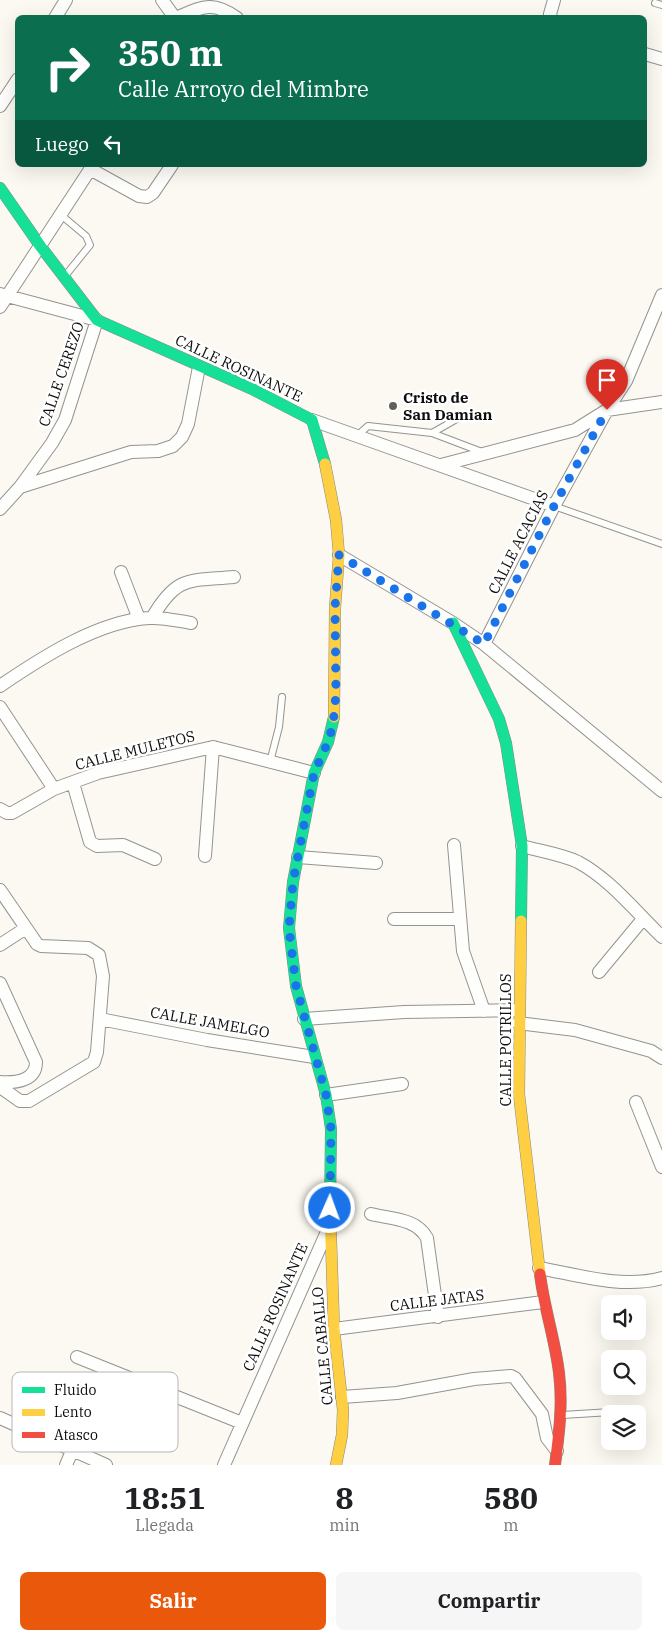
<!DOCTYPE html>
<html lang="es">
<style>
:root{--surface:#fff;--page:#f6f6f6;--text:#202124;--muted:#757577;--accent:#ea580c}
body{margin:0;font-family:"IBM Plex Serif",serif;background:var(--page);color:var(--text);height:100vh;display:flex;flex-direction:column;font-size:19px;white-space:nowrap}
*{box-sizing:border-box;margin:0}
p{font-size:16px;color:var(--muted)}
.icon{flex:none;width:28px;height:28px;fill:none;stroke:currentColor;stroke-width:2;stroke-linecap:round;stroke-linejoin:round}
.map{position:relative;height:1465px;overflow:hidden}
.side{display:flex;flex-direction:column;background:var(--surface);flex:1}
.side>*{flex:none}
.hud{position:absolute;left:15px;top:15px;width:632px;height:152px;border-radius:8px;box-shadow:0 5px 20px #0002;background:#0b6e4f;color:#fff;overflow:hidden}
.tools{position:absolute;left:601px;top:1295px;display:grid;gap:10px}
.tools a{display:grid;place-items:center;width:45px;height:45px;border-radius:8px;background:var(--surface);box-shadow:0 5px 20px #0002;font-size:25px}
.pin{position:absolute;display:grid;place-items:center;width:42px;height:42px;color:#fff;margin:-51px -21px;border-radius:50% 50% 50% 0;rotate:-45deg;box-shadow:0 0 5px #0007}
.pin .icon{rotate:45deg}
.me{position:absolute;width:55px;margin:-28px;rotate:2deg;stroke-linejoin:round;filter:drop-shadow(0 0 4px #0008)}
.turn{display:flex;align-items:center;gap:18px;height:105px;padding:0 20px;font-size:22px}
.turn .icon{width:65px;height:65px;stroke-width:2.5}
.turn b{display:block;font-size:35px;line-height:42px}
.then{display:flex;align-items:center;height:48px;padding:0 20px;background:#0003;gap:10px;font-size:19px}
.eta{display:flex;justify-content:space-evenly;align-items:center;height:85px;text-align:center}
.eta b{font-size:30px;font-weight:700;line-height:35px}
.cta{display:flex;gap:10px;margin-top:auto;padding:10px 20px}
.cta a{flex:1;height:58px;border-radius:8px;background:var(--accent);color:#fff;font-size:20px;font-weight:700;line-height:58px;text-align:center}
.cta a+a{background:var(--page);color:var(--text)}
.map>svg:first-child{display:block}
</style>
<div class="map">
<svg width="662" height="1465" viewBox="0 0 662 1465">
<rect width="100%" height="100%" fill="#fbf9f1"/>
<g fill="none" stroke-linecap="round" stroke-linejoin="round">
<!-- lane casing -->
<g stroke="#949390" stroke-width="8">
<path id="lane" d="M655,3L662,5
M61,215L86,236L90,245L65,276
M432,433L482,452
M358,435L368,426L432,433L462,416
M554,506L662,544
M270,762L279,727L282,697
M562,1415L628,1411"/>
</g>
<!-- street casing -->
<g stroke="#949390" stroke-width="14">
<path id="street" d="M162,0L175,18
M55,18L66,0
M176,18C202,7 212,0 237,18
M551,18L550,14L554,0
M645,54L662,59
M0,106L18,79
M90,169L139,196L147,197L153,193L172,165
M0,294L97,320L65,420L52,443L20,487
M0,307L93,165
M312,420L554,506
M441,465L575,430L607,410L662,402
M0,509L20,487L131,452L158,451L173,446L182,437L188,424L199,367
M339,555L453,623L484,644L662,791
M121,572L139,619
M152,618C177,575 189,581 234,577
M484,644L554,506L607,410L626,381L662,295
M0,686C41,658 98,621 149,618C163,617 178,621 191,623
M0,707L54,789
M73,783L90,842L97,846L123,845L155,859
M0,809L7,813H12L54,789L98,773L213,747L314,773
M454,845L463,951L484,1011
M522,846C539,851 561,854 578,862C610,879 636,912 662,937
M205,856L213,747
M298,857L376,863
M0,890L37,944L41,946L88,948L99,955L103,976L97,1052L94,1062L29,1101H20L0,1087
M394,919H459
M0,945L26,928
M599,972L643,919
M0,983L36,1062C36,1081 16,1083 0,1082
M100,1019L207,1040L314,1057
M304,1019L404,1012L519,1010
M518,1023L575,1030L651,1051L662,1058
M326,1095L402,1084
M636,1102L662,1167
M371,1214C391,1219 416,1218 427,1238L438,1317
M539,1268C578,1275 622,1289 662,1278
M334,1329L543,1302
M77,1357L242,1423
M342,1397L397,1393L474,1379L511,1376L515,1378L542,1414L547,1438L557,1451
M0,1418L106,1465
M66,1465L72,1451
M224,1465L329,1227"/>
</g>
<!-- fast casing -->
<g stroke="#8b8a86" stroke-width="12">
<path id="fast" d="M0,188L41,247L97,320L252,389L312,420L325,464
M453,623L499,719L506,743L522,846L521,921
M330,1210L331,1129L326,1095L296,986L289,928L293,882L314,773L328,742L334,717"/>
</g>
<!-- slow casing -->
<g stroke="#8b8a86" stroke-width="12">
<path id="slow" d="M325,464L336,520L339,555L335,608L334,717
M521,921L519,1094L540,1274
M330,1210L334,1329L343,1410L342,1435L336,1465"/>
</g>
<!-- jam casing -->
<g stroke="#8b8a86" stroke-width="12">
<path id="jam" d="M540,1274C544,1308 555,1339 559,1373C563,1404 559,1434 555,1465"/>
</g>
<!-- lane -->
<use href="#lane" stroke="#fefefd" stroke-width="6"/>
<!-- street -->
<use href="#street" stroke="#fefefd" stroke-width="12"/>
<!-- fast -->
<use href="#fast" stroke="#16e098" stroke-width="11"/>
<!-- slow -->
<use href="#slow" stroke="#ffcf43" stroke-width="11"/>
<!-- jam -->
<use href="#jam" stroke="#f24e42" stroke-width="11"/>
</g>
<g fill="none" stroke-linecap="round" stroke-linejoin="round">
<!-- route -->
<path stroke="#1a73e8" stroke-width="9" stroke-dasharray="0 16.2" d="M330,1208L331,1129L326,1095L296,986L289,928L293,882L314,773L328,742L333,725L336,694L335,608L339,555L484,644L554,506L607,410"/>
</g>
<!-- markers -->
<circle fill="#60605d" stroke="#fff" stroke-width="2" cx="393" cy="406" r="5"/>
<g text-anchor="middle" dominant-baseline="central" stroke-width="5" stroke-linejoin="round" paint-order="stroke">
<!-- street labels -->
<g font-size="15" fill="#0d0d0d" stroke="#fff">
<text transform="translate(239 368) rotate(25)">CALLE ROSINANTE</text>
<text transform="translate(61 374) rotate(-71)">CALLE CEREZO</text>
<text transform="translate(518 542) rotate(-63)">CALLE ACACIAS</text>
<text transform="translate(135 750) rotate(-14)">CALLE MULETOS</text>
<text transform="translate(210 1022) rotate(10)">CALLE JAMELGO</text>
<text transform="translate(505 1040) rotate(-90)">CALLE POTRILLOS</text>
<text transform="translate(437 1300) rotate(-7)">CALLE JATAS</text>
<text transform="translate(275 1307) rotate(-66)">CALLE ROSINANTE</text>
<text transform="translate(322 1346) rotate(-95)">CALLE CABALLO</text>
</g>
<!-- poi labels -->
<g font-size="15" font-weight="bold" fill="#0d0d0d" stroke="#fff" text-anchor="start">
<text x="403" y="397">Cristo de<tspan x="403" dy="17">San Damian</tspan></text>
</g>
</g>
<!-- legend -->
<rect x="12" y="1372" width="166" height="80" rx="8" fill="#fff" stroke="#b6b6b6" stroke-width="1"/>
<rect x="22" y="1387" width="23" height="6" fill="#16e098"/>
<rect x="22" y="1409" width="23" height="7" fill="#ffcf43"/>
<rect x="22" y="1432" width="23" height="6" fill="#f24e42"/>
<g font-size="14" fill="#0d0d0d">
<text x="54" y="1395">Fluido</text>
<text x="54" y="1417">Lento</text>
<text x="54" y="1440">Atasco</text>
</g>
</svg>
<div class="tools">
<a><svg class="icon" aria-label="sound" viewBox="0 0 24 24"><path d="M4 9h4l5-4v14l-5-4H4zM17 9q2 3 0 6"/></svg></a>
<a><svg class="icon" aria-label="search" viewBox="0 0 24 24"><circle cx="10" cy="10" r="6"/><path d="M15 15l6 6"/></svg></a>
<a><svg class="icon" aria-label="layers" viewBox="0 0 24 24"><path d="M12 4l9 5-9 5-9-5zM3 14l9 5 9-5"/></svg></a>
</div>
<div class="pin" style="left:607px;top:410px;background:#d93025"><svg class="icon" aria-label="arrive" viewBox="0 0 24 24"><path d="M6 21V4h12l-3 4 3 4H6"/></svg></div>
<svg class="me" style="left:330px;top:1208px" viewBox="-20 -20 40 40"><circle r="17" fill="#1a73e8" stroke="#fff" stroke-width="3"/><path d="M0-11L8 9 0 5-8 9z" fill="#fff"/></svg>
<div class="hud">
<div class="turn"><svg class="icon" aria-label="right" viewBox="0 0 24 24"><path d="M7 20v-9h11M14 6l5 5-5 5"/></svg><div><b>350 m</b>Calle Arroyo del Mimbre</div></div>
<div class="then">Luego<svg class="icon" aria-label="left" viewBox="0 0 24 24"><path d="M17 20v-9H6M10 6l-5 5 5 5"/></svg></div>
</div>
</div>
<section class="side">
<div class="eta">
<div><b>18:51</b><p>Llegada</p></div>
<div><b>8</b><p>min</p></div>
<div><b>580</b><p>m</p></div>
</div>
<div class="cta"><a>Salir</a><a>Compartir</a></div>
</section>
